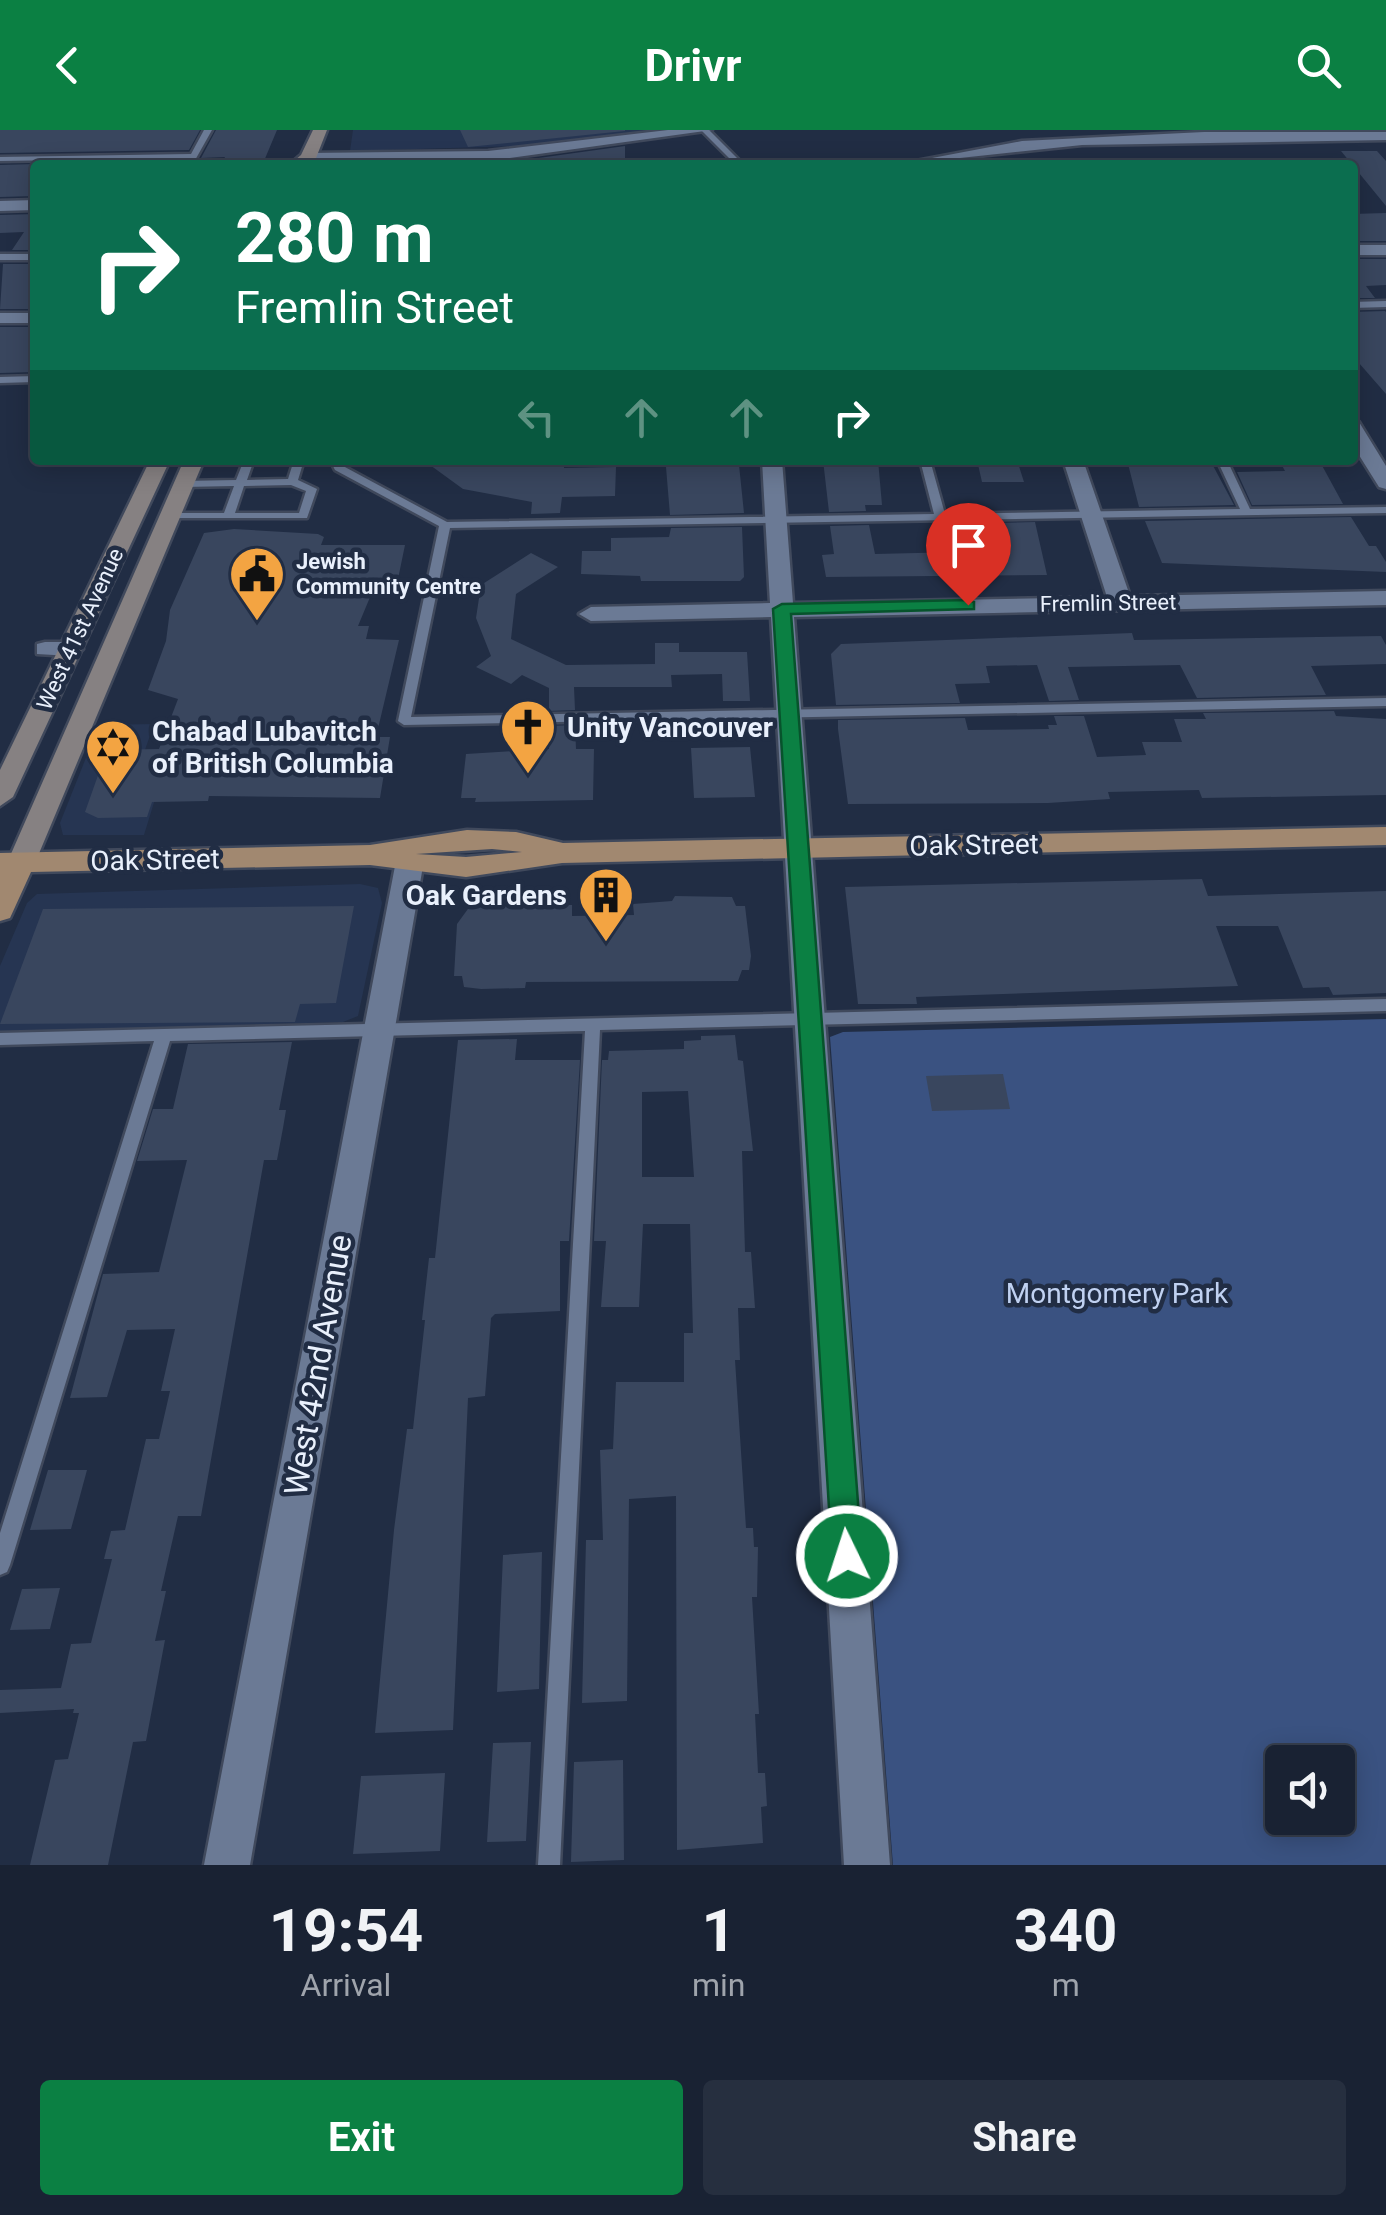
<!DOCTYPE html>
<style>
:root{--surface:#192233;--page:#262f3f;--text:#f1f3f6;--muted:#9fa4ac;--line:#373f4e;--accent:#0b8043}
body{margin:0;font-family:Roboto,sans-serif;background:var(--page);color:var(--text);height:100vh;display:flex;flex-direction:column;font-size:38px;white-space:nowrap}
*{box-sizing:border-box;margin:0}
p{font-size:32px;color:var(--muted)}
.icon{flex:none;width:55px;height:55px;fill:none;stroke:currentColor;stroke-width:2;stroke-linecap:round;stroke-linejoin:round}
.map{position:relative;height:1735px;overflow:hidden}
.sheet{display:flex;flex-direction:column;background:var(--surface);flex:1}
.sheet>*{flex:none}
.top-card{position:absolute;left:30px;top:30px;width:1328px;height:305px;border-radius:10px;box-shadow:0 5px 25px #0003,0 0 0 2px var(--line);background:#0b6e4f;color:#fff;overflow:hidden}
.controls{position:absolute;left:1265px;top:1615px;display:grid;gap:20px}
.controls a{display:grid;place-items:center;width:90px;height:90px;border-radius:10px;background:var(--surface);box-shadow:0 5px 25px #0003,0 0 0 2px var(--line);font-size:50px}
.pin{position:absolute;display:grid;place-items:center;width:85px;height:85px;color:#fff;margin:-102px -42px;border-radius:50% 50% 50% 0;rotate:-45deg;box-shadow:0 0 10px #0007}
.pin .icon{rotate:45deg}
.me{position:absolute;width:110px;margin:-55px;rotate:356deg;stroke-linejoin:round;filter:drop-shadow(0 0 8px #0008)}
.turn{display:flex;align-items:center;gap:35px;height:210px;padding:0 40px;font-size:45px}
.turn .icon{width:130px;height:130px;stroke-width:2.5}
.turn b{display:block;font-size:70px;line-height:85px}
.lanes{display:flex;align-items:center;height:95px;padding:0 40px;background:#0003;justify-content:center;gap:50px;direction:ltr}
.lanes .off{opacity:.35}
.eta{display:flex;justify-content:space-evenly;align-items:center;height:170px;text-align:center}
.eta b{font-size:60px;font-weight:700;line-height:70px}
.primary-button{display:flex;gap:20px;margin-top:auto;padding:20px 40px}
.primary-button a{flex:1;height:115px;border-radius:10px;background:var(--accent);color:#fff;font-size:40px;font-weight:700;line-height:115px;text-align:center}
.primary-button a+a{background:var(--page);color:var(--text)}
header{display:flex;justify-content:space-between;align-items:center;height:130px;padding:0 40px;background:var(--accent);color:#fff;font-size:45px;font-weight:700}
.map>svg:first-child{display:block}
</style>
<header><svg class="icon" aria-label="back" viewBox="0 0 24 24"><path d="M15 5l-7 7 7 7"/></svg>Drivr<svg class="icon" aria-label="search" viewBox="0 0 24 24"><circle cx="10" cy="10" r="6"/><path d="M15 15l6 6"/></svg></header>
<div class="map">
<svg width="1386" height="1735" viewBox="0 0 1386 1735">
<rect width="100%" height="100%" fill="#212d44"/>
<!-- built -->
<path fill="#263552" d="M353,0H665L519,16L350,21Z
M154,594L138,640H164L144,705H63L60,693L99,595Z
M360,754L378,758L382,773L358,886L343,892L0,902V836L27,773L37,764Z"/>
<!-- green -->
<path fill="#3a5281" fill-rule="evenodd" d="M1386,889V1735H893L830,907L843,902ZM1282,1632H1338V1688H1282Z"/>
<!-- building -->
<path fill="#39465e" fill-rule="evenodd" d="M0,0H200L189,20L0,23Z
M216,0H277L264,31L256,35H221L225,27L201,28Z
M460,0H625V1L468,17Z
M625,16V35H476H489Z
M1341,21H1377L1386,31V76Z
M0,35L35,34V66L0,67Z
M1386,83V111H1352V84Z
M35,84V120H12L24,102L0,103V85Z
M1352,129H1386V155L1366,156L1375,168H1352Z
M3,134H35V179H0Z
M1385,181L1386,182V264L1352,225V182Z
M0,197H35V242L0,243Z
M823,330H878L882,375H865L866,381L829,382Z
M977,330H1017L1024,352H982Z
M1127,330H1210L1234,375L1139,377Z
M1279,330H1319L1343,374L1252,375L1237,342L1285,341Z
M564,334V338L616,337L615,366L562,367L560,383L531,384L532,372L463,359L430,335Z
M739,335L744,383L670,385L666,337Z
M1351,387L1369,416H1376L1386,432V442L1162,433L1145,391Z
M1035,392L1047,445L826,447L822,425L834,424L830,396L869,395L875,424L959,422L950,394Z
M742,397L744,447L740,451H641L640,446L581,444L582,421H611V408L669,407L671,398Z
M234,399L318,404L324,407L321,415H405L398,449L378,448L358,496H369L366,509L399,510L376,607H390L380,668L209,666L208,671L152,672L147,687L98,688L85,682L107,620L159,619L178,569L148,560L166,511L170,480L204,403Z
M531,423L558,437L516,464L511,509L566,535L655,534V513H679V522H747L750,571H723L722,544L671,545L672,557H574L575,580L549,581V558L522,545L511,554L476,537L491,526L476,488L481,455Z
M1132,503L1134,510L1381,506L1386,515V534L1311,536L1326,565L1197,568L1180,535L1068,537L1079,570L1049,571L1037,535L986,536L990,553L955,554L960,573L836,575L831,524L841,514Z
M1334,581L1336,586L1386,589V665L1202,668L1199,660L1108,662L1110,669L1048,673L848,674L838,599V590L965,588L968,600L1049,599L1048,595H1057L1054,586H1084L1097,627L1146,625L1142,612H1182L1174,589H1206L1203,583Z
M575,595L576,619H594L593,670L475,672L476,668H461L466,624L549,619V596Z
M750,617L755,667L694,668L691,618Z
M1202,749L1208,766L1386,761V863L1333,865L1329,857L1303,858L1278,796H1216L1238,856L916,867L917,874H858L845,757Z
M675,766L732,767L736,776H745L751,826L749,840H742L738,851L526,852L525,858L481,859L464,857L462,846H454L457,794L473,772L531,769L530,774L572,775V786L634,785L633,774L672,771Z
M354,776L336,873L300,874L295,892L0,894L43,779Z
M735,905L738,930L743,931L753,1021H742L745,1122H751L755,1178H738L740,1230H735L746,1398H753L754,1417H758L757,1467H752L759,1584H755L758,1643H765L767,1676L761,1677L763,1713L677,1720L676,1366L629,1369L627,1571L582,1573L586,1410H603L600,1320L613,1319L616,1252H684V1203H693L690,1094H643L639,1177H601L606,1111H594L602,930H608L609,921L684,919V911L701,910V906ZM688,961L694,1047H642V962Z
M517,909L515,930H580L569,1111H560V1181L495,1184L491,1188L485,1266L468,1268L453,1600L375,1603L394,1400L407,1299H413L425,1190H422L429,1128H435L458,910Z
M292,912L279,980H286L283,998L277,1030H264L201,1386H178L161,1461H166L155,1511L165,1510L146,1611L133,1612L108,1735H30L55,1630L68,1629L79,1583H73L74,1579L0,1583V1560L61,1558L71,1514L91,1513L112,1429H104L111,1401L125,1400L146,1309H159L170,1261H161L175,1199L127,1200L107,1267L70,1268L103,1144L159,1142L187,1030L137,1031L153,979H173L188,914Z
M1003,944L1010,979L932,981L926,946Z
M48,1340H87L71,1399L30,1400Z
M542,1422L539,1559L497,1562L503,1425Z
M60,1458L50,1499L10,1500L22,1459Z
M531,1612L526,1711L487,1712L493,1613Z
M623,1630L624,1730L571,1732L574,1632Z
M445,1643L440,1721L353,1724L361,1646Z"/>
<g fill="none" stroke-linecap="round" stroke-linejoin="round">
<!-- lane casing -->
<g stroke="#40495c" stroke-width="5">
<path id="lane" d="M204,0H212L194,32L190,34L186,32L188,28L0,31V27L191,24Z
M701,0H709L744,35H736Z
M0,124H35V130H0Z
M1386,171V177L1352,178V172Z
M35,246V252L0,253V247Z
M244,330H254L247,350L288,349L294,330H304L298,350L317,359L307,388H166L165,386L170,383H224L234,356L183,357L178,354L183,351L236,350ZM291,355L306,361L299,383H235L244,356Z
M330,330H340L343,336L447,392L934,384L920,330H930L945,384L1240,379L1217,330H1227L1250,379L1386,377V383L450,398L411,587L1386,568V576L404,595L398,591L439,396L335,340Z
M1386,869V881L600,900L560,1735H538L585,901L170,911L10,1435L7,1442L0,1445V1403L154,911L0,915V903Z"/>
</g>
<!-- street casing -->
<g stroke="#40495c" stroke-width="5">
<path id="street" d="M668,0H712L488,31L308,33L300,28L308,23L488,21Z
M1204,2H1386V10L1082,15L895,35L1022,11Z
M35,70V80L0,81V71Z
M1352,115H1386V125H1352Z
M0,183H35V193H0Z
M1352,290L1359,292L1386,336V359L1379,357L1352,314Z
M762,330H782L793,473L1107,467L1063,330H1083L1130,466L1386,461V475L794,487L890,1735H844L771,487L591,491L579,484L591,477L770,473Z
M45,512H71L83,519L71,526L37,524V514Z
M409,726L423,736L250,1735H204L395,736Z"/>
</g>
<!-- secondary casing -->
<g stroke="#40495c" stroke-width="5">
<path id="secondary" d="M313,0H327L316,28L307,35H289L301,25Z
M150,330H170L13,667L0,676V640Z
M184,330H204L35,733L21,743L11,740L7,733Z"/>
</g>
<!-- primary casing -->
<g stroke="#40495c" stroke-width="5">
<path id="primary" d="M1386,697V715L562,733L466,747L370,735L31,742L10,788L0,791V723L370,715L467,700L516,702L563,713ZM492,719L522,722L466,727L416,724Z"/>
</g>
<!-- lane -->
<use href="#lane" fill="#6b7a95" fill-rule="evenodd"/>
<!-- street -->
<use href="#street" fill="#6b7a95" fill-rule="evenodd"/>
<!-- secondary -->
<use href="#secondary" fill="#868182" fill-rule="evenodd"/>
<!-- primary -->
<use href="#primary" fill="#a18870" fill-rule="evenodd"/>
</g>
<!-- route -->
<path fill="#0b8043" stroke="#07532c" stroke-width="2.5" d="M968,470L974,472V479L791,484L862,1426L858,1436L847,1441L837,1436L832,1426L773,479L782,474Z"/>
<!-- icons -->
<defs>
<g id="civic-pin" transform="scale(2.875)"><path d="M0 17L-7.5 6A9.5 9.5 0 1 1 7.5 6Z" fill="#f3a442" stroke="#212d44"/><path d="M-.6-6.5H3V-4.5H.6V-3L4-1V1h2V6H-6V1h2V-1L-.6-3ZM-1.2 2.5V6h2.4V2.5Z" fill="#111"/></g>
<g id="church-pin" transform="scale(2.875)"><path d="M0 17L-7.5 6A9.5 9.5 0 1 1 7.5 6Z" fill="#f3a442" stroke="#212d44"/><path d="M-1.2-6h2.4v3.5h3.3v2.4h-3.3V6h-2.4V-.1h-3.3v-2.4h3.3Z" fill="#111"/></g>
<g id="synagogue-pin" transform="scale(2.875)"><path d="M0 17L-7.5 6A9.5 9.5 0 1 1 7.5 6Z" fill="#f3a442" stroke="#212d44"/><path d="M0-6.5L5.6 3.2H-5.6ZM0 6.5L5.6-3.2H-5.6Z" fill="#111"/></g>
<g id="building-pin" transform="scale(2.875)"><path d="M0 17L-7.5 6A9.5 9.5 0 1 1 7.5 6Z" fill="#f3a442" stroke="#212d44"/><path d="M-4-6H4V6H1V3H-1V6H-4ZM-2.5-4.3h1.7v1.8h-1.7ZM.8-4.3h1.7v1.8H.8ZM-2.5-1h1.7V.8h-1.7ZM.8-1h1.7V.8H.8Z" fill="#111"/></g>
</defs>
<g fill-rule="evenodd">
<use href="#civic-pin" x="257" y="444"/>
<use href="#church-pin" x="528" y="597"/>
<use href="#synagogue-pin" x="113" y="617"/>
<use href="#building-pin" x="606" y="765"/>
</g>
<g text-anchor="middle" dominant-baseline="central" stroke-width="9" stroke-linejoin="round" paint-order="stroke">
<!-- far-poi labels -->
<g font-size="22" font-weight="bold" fill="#e9f0fc" stroke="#212d44" text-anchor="start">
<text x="296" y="431">Jewish<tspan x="296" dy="25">Community Centre</tspan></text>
</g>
<!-- far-street labels -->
<g font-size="22" fill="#e9f0fc" stroke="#212d44">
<text transform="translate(1108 473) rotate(-1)">Fremlin Street</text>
<text transform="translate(80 499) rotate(-65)">West 41st Avenue</text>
</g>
<!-- poi labels -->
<g font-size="28" font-weight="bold" fill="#e9f0fc" stroke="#212d44" text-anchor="start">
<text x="567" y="597">Unity Vancouver</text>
<text x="152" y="601">Chabad Lubavitch<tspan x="152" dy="32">of British Columbia</tspan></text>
<text x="567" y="765" text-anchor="end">Oak Gardens</text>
</g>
<!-- street labels -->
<g font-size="28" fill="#e9f0fc" stroke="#212d44">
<text transform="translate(974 715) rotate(-1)">Oak Street</text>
<text transform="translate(155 730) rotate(-1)">Oak Street</text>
</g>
<!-- park labels -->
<g font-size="28" fill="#c0d1f1" stroke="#212d44">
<text x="1117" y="1163">Montgomery Park</text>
</g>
<!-- near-street labels -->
<g font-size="32" fill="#e9f0fc" stroke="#212d44">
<text transform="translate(318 1235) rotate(-80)">West 42nd Avenue</text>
</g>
</g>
</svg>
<div class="controls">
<a><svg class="icon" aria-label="sound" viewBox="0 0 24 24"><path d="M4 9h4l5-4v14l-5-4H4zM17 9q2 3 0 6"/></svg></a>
</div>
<div class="pin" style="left:968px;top:475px;background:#d93025"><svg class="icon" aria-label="arrive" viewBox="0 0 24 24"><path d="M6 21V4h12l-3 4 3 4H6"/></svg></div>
<svg class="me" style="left:847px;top:1426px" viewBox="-20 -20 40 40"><circle r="17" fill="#0b8043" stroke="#fff" stroke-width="3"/><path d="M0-11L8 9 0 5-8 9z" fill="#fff"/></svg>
<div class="top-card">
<div class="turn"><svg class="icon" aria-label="right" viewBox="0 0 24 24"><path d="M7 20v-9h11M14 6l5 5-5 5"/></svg><div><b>280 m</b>Fremlin Street</div></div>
<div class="lanes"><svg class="icon off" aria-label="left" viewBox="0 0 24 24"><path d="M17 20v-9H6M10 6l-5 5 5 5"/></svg><svg class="icon off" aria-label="ahead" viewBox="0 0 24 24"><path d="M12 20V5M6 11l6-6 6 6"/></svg><svg class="icon off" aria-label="ahead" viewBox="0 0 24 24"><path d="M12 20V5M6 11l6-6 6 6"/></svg><svg class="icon" aria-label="right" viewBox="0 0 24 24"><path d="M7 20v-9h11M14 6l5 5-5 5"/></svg></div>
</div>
</div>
<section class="sheet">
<div class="eta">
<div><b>19:54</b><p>Arrival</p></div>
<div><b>1</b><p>min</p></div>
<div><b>340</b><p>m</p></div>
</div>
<div class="primary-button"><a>Exit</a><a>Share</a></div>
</section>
